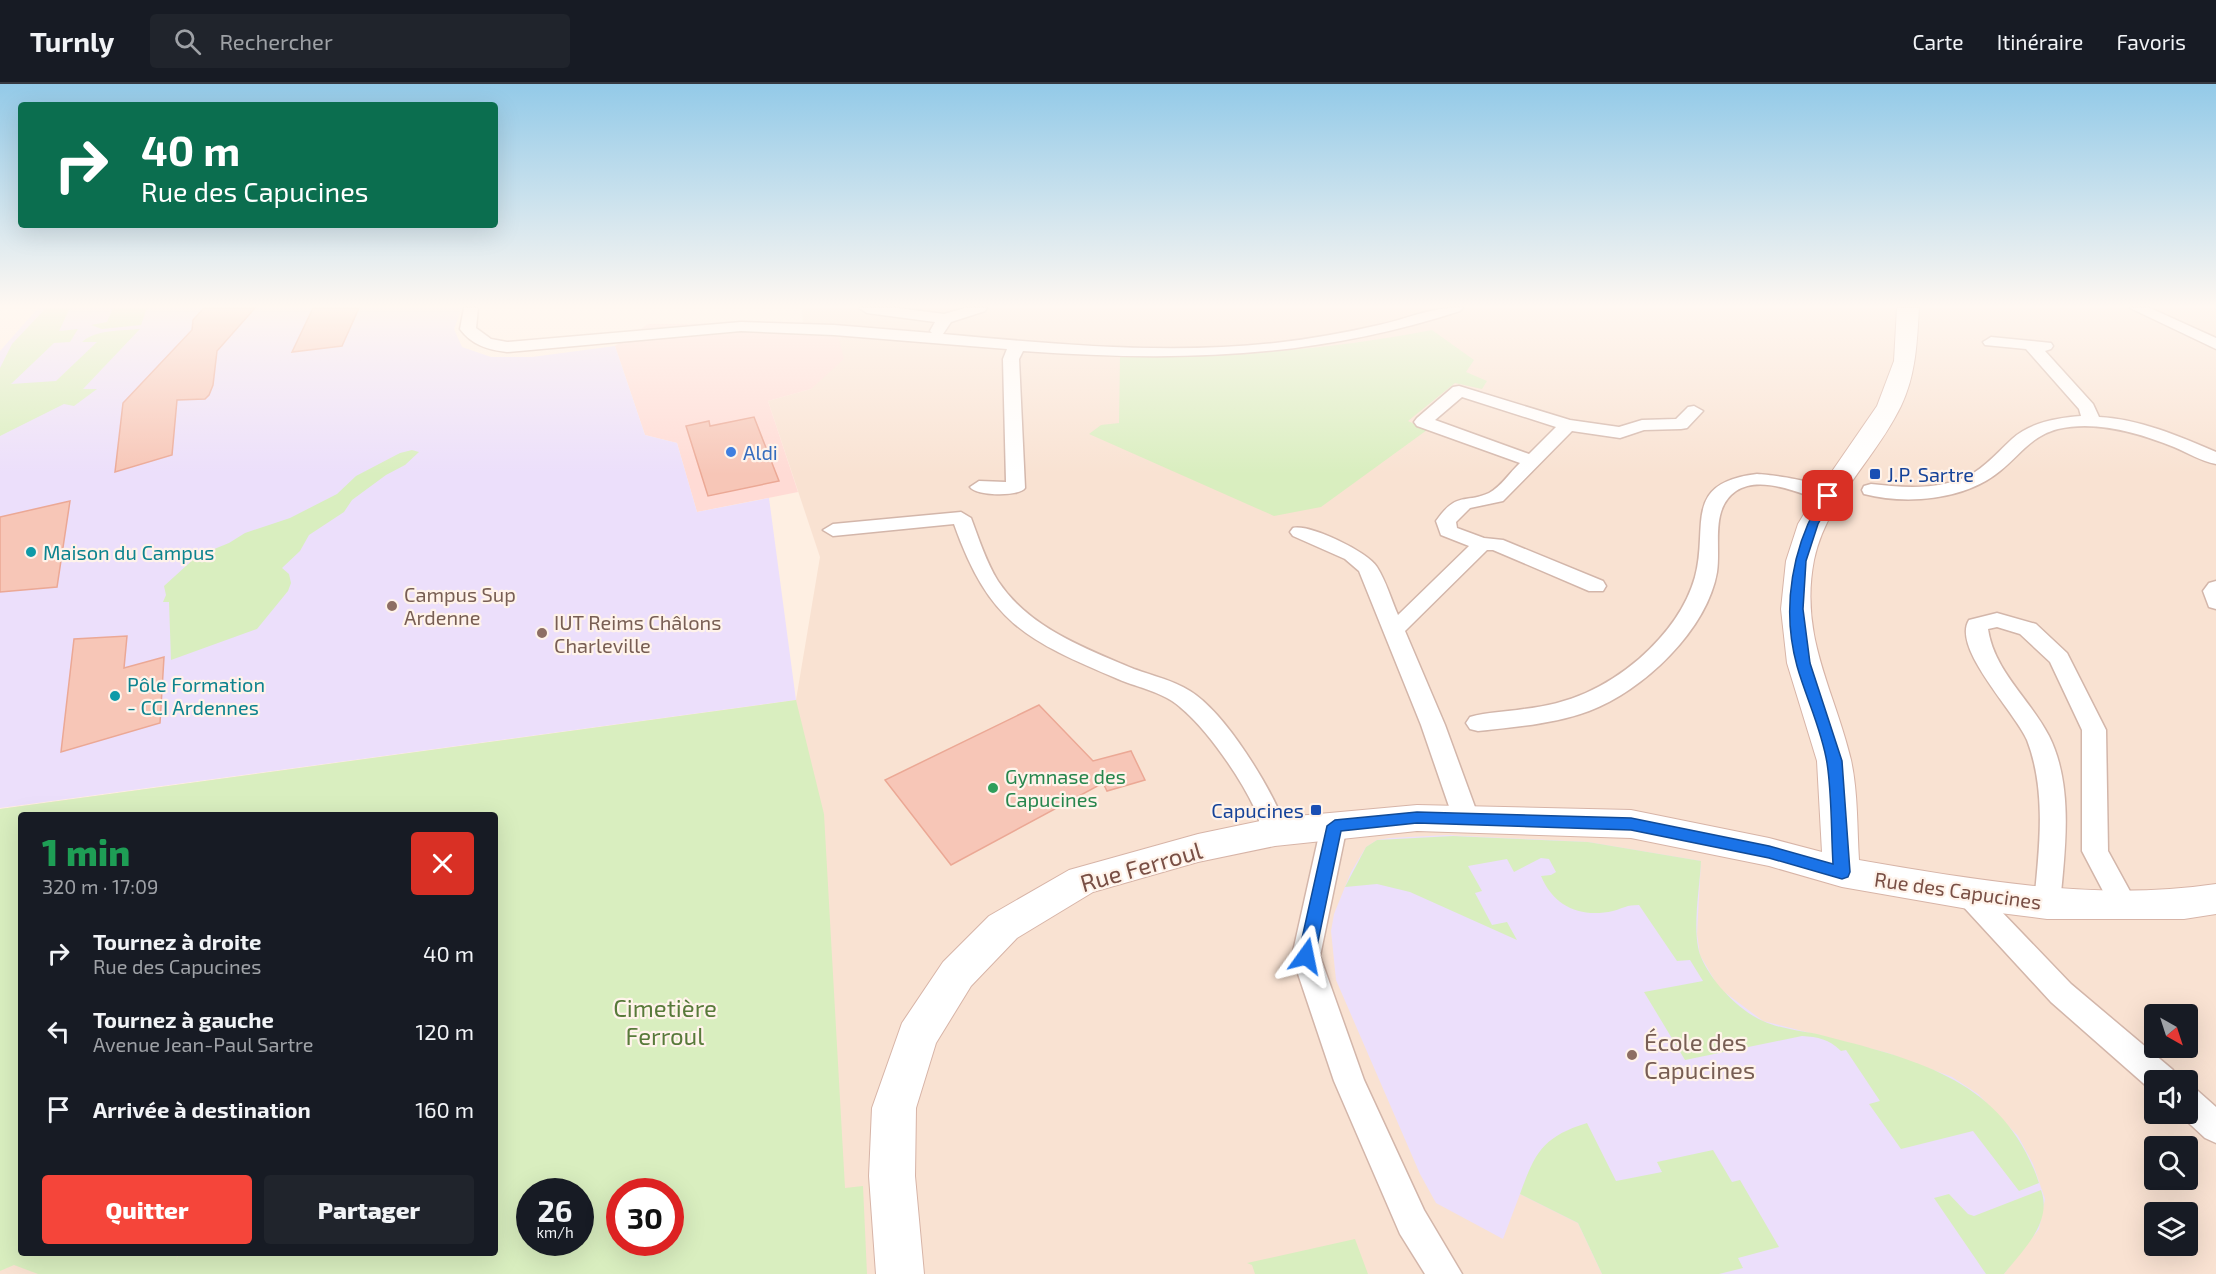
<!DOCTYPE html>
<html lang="fr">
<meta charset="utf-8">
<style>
:root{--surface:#171b24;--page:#20242c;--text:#f1f3f6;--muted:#9ea1a6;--line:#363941;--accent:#f5453a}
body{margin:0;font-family:"Exo 2",sans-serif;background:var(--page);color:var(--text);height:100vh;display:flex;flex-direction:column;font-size:22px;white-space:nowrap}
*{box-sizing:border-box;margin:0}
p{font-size:20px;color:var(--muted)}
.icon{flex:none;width:33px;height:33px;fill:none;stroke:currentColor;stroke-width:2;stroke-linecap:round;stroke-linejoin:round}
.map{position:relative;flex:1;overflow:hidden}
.details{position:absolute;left:18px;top:728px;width:480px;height:444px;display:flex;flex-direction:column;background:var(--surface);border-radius:6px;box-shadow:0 6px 24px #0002}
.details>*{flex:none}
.guide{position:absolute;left:18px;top:18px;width:480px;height:126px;border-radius:6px;box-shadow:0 6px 24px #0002;background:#0b6e4f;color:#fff;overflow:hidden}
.needle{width:39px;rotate:141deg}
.fabs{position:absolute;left:2144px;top:920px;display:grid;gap:12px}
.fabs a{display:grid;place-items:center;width:54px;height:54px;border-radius:6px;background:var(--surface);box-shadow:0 6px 24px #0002;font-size:30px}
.speed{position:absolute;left:516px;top:1094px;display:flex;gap:12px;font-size:30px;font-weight:700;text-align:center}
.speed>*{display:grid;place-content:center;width:78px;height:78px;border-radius:50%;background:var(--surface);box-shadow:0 6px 24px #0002;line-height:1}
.speed small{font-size:15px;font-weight:400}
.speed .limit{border:9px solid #d22;background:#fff;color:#111}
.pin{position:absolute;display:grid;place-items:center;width:51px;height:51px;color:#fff;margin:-26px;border-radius:12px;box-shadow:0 3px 9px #0006}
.me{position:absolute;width:66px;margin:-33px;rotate:12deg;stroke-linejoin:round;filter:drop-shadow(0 0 4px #0008)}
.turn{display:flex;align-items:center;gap:21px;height:126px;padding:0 24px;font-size:27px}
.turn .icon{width:78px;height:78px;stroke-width:2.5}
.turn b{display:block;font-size:42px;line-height:51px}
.round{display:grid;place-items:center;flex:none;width:63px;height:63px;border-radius:6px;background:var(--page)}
.head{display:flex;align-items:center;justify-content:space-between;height:102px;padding:0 24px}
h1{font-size:36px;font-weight:800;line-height:45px;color:#1e9e55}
.action{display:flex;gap:12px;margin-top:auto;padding:12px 24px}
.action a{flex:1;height:69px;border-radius:6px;background:var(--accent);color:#fff;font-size:24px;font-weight:800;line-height:69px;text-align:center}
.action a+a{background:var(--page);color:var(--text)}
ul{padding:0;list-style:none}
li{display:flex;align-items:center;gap:18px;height:78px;padding:0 24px}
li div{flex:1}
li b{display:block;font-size:22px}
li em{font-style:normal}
header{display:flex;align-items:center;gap:36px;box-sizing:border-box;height:84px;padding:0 30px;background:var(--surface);border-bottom:2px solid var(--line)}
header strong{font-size:28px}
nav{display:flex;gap:33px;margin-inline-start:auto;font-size:21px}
.search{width:420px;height:54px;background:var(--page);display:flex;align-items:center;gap:15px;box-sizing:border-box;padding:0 21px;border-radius:6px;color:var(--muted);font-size:22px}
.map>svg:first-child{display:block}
</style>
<header>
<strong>Turnly</strong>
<div class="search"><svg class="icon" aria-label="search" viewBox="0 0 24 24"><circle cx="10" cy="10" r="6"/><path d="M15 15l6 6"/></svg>Rechercher</div>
<nav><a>Carte</a><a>Itinéraire</a><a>Favoris</a></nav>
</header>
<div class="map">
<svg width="2216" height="1190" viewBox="0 0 2216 1190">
<rect width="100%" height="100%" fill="#feefe2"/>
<!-- residential -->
<path fill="#f9e2d2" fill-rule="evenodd" d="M802,224H2216V1190H0V725L796,616L820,473L768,317L811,305L835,240L803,239ZM21,730H495V1168H21ZM2154,930H2187V963H2154ZM2154,996H2187V1029H2154ZM2154,1062H2187V1095H2154ZM530,1107H580V1158H530ZM620,1107H670V1158H620ZM2154,1128H2187V1161H2154Z"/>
<!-- commercial -->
<path fill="#ffdbd5" d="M803,239L835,240L844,275L811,305L768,317L798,408L697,428L677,359L645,351L615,262L648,240Z"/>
<!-- education -->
<path fill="#ecdffb" d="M38,224H462L454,245L462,263L491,273H532L615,262L645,351L677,359L697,428L769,414L796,616L0,724V267Z
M1447,751L1588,758L1701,777L1697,850L1700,871L1719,904L1763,937L1888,969L1952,993L1978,1010L2018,1052L2033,1080L2045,1115L2039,1145L2004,1190H1602L1578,1139L1520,1110L1503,1155L1436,1119L1420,1090L1336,896L1331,847L1334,830L1351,788L1366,763L1377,756L1390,754Z"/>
<!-- green -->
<path fill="#d9eebf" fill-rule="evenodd" d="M46,224H70L59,247L78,245L70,258L54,259L11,300L56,297L97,258H82C96,245 122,247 140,245L83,305H97L74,322L64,320L0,352V284L12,260Z
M113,224H147L141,241L102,245L91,241L107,238Z
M1432,246L1474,276L1466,288L1487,297L1482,305L1455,299L1408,337L1427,346L1321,423L1274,432L1089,350L1101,341L1119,339L1120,272C1225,274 1329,266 1432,246Z
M412,366L419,368L405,381L386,391L352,416L344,428L309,451L300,467L282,484L289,490L291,499L288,507L257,545L171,576L169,518H163L166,511L164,502L197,472L229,459L245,449L290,434L337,410L356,392L400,369Z
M796,616L824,730L845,1104L863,1102L867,1190H38L14,1181L0,1187V725ZM21,730H495V1168H179L176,1177L178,1169L21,1168ZM530,1107H580V1158H530ZM620,1107H670V1158H620Z
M1453,752L1588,758L1701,777C1700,803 1691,849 1701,873C1711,897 1738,926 1763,937C1780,945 1803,947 1821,951C1917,976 2004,995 2039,1099L2019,1107L1973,1047L1901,1065L1869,1020L1880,1017L1846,966L1841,967C1829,955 1818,953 1802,952L1685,976L1644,908L1703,897L1690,876L1677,877L1639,821C1626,821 1624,824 1613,827C1581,834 1554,823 1541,792L1551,791L1556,788L1549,775L1541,774L1514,788L1507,775L1468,782L1482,807L1475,809L1492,841L1507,838L1517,856L1410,808L1377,800L1345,803L1366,763L1377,756Z
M1587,1039L1616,1097L1662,1088L1657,1078L1713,1066L1732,1098L1740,1096L1779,1163L1738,1174L1743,1184L1719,1190H1602L1578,1139L1520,1110C1535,1069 1542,1053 1587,1039Z
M2041,1106C2053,1139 2022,1167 2004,1190H1986L1934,1114L1949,1110L1968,1130L1974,1132Z
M1355,1155L1368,1190H1255L1252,1181L1247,1179Z"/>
<!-- building -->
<path fill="#f7c6b7" stroke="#eba895" stroke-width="1.5" d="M204,224H255L217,267L213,301L209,311L205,315L177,316L172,371L115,388L123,319L192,246L193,236Z
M313,224H359L342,262L292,268Z
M754,333L779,397L708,412L686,342L709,337L710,342Z
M70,417L57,503L0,508V433Z
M127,552L124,584L164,573L160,639L61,668L74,555Z
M1039,621L1093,677L1131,667L1145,696L1107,707L1103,699L951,781L885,696Z"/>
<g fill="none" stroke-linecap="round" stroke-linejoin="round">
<!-- street casing -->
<g stroke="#d3b6aa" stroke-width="3">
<path id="street" d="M464,224H478L476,244L491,255L507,258L741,238L834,241L932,249L930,247L935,238L867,229L859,224H898L944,230L965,224H987L985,227L951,238L943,250C1053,260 1165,271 1275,259C1310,255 1344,249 1379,241C1407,235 1434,222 1463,224L1460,227C1312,275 1177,278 1023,267L1019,275L1025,404C1019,413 976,412 970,403L979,397L1006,398L1003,275L1007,265L834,251L741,247L507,268C488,266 472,261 460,245Z
M2130,224H2150L2216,254V265Z
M1991,253L2051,259L2053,262L2051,265L2045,267L2093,320L2099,333C2139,335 2179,352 2216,368V380C2201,377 2188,369 2174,363C2139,349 2096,336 2058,345C2031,352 2020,371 2000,387C1965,416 1907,421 1864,410L1862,406L1864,402L1871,400C1905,404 1944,407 1975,388C1989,379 2000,366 2012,355C2031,338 2057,334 2081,332L2079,325L2026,265L1985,261L1983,258Z
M1459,302L1570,336L1619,343L1642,336L1676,335L1688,323L1694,322L1703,327L1687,344L1681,345L1644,346L1620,354L1572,347L1503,417L1470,424L1456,438L1457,444L1484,454L1503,456L1603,497L1606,502L1603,507H1589L1493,466H1487L1405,547L1445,641L1479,734L1475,741L1466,744L1457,741L1453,734L1421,641L1359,487L1345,475L1293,452L1290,448L1293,444C1310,440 1368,468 1377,483C1386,497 1391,515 1398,531L1469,462L1441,451L1436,437C1457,407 1464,420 1489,409C1500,404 1511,387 1520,379L1417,342L1414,338L1417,334L1453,303ZM1462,313L1556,343L1529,370L1435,336Z
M1757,390C1774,391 1828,398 1837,412L1828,418C1802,411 1762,390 1736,407C1710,425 1721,461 1717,488C1707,546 1643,607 1589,627C1554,640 1515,643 1478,647L1470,645L1466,639L1470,633C1487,628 1506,628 1524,625C1569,620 1605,604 1639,575C1665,552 1686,525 1695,493C1709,443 1681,399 1757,390Z
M961,428L971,434C979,455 986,478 998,497C1029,544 1085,564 1134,585C1153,592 1173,596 1190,607C1227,630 1273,707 1288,748L1284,755L1275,758L1266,755C1261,745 1259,735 1255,725C1240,693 1207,645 1180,623C1163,608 1139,604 1118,595C1026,556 989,539 954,440L833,452L823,446L833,440Z
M2216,497V525L2209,523L2203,507L2209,499Z
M1997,529L2036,540L2067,569L2106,646L2108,767L2137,820L2134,828L2124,831L2114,828L2082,767V646L2050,578L2020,550L1997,543L1988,545C1994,587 2030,615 2049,652C2074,702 2065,766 2060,820L2057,828L2047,831L2037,828L2034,820C2039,766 2047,708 2027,656C2016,629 1951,564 1969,536Z
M1334,732L1343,735L1347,742L1320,872L1364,996L1424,1126L1462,1190H1425L1400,1150L1334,997L1292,872L1321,742L1325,735Z
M1968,799L1977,802L2071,900L2173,986L2177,996H2154V1007L2151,1006L2051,918L1959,818L1955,810L1959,802Z
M2187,1003L2198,1007L2216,1023V1059L2205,1054L2178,1029H2187Z"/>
</g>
<!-- secondary casing -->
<g stroke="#d7b4a7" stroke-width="2">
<path id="secondary" d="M1897,224H1919C1917,258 1916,291 1901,322C1875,376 1827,415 1814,476C1799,553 1835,607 1851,676C1858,708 1857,744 1859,776C1977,796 2097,818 2216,800V830L2184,835H2047L1968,825L1842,803L1769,782L1631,754L1417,747L1275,762L1198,778L1093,808L1017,854L971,902L936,959L916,1024L915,1092L924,1190H876L869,1092L872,1024L902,939L943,878L989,832L1069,786L1198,750L1275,734L1417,721L1631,726L1769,754L1822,768L1817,677L1787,579L1781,525L1786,477L1798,440L1815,412L1877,322L1894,277Z"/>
</g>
<!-- street -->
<use href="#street" fill="#fff" fill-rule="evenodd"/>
<!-- secondary -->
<use href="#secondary" fill="#fff" fill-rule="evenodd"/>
</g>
<!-- sky -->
<linearGradient id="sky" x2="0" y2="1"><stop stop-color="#93cae8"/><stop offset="0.57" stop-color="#fff8f2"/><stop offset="1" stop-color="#fff8f2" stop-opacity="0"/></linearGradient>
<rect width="2216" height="390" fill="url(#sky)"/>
<!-- route -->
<path fill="#1a73e8" stroke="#114b97" stroke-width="1.5" d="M1824,410L1834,412L1818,440L1806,477L1803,525L1810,579L1842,677L1850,788L1848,793L1842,795L1769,774L1631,746L1417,739L1341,747L1315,872L1312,877H1301L1298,872L1327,742L1335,736L1417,728L1631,734L1769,762L1833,780C1831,746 1832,711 1827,679C1822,646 1806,614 1797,582C1781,524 1792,460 1824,410Z"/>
<!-- markers -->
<circle fill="#3f7fe0" stroke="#fff3ea" stroke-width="2" cx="731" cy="368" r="6"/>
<g fill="#1a4fb4" stroke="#fff3ea" stroke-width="2">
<rect x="1869" y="384" width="12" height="12" rx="3"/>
<rect x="1310" y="720" width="12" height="12" rx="3"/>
</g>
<g fill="#0f9aa8" stroke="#fff3ea" stroke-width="2">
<circle cx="31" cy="468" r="6"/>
<circle cx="115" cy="612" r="6"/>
</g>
<g fill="#8d6e63" stroke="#fff3ea" stroke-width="2">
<circle cx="392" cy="522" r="6"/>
<circle cx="542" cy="549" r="6"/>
<circle cx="1632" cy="971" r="6"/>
</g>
<circle fill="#2e9e5b" stroke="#fff3ea" stroke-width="2" cx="993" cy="704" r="6"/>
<g text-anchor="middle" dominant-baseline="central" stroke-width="4.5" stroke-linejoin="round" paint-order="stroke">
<!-- shop labels -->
<g font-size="20" fill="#366cbe" stroke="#fff3ea" text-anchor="start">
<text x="743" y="368">Aldi</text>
</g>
<!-- transit labels -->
<g font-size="20" fill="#164399" stroke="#fff3ea" text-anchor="start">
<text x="1887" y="390">J.P. Sartre</text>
<text x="1304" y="726" text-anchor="end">Capucines</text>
</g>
<!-- culture labels -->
<g font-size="20" fill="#0d838f" stroke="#fff3ea" text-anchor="start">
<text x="43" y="468">Maison du Campus</text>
<text x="127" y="600">Pôle Formation<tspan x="127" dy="23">- CCI Ardennes</tspan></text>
</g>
<!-- education labels -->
<g font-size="20" fill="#785e54" stroke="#fff3ea" text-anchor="start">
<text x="404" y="510">Campus Sup<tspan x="404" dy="23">Ardenne</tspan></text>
<text x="554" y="538">IUT Reims Châlons<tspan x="554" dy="23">Charleville</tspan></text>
</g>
<!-- leisure labels -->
<g font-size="20" fill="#27864d" stroke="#fff3ea" text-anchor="start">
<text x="1005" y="692">Gymnase des<tspan x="1005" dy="23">Capucines</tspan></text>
</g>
<!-- street labels -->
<g font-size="20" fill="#794f45" stroke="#fff3ea">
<text transform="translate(1958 806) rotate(8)">Rue des Capucines</text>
</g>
<!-- near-street labels -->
<g font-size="24" fill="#794f45" stroke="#fff3ea">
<text transform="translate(1141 782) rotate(-16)">Rue Ferroul</text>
</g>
<!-- near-park labels -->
<g font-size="24" fill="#587a3a" stroke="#fff3ea">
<text x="665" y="923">Cimetière<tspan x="665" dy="28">Ferroul</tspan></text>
</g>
<!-- near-education labels -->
<g font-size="24" fill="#785e54" stroke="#fff3ea" text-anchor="start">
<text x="1644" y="957">École des<tspan x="1644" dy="28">Capucines</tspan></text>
</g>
</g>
</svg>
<div class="fabs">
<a><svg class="needle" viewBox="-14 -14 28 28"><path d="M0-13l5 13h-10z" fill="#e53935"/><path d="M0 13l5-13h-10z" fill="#9ea1a6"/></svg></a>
<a><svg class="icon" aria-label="sound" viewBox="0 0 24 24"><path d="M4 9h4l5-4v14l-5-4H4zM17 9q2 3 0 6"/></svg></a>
<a><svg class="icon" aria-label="search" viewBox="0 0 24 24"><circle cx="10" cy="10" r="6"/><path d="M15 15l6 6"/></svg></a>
<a><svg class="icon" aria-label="layers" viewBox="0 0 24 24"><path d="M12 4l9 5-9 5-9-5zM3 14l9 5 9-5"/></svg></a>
</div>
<div class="speed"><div>26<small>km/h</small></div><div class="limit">30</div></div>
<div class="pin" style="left:1828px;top:412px;background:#d93025"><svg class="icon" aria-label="arrive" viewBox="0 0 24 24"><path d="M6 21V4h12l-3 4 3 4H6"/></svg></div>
<svg class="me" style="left:1306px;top:872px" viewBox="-20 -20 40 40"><path d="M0-17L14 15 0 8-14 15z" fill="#1a73e8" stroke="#fff" stroke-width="4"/></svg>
<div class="guide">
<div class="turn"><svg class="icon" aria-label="right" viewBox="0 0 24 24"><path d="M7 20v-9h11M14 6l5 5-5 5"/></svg><div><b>40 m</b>Rue des Capucines</div></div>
</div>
<section class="details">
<div class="head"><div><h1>1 min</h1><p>320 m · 17:09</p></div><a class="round" style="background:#d93025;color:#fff"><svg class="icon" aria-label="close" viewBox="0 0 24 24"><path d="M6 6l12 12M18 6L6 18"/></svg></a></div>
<ul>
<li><svg class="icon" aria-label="right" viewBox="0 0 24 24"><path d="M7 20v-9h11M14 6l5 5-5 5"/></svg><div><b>Tournez à droite</b><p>Rue des Capucines</p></div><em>40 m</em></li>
<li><svg class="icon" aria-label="left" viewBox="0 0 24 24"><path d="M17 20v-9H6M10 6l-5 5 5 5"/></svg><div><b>Tournez à gauche</b><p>Avenue Jean-Paul Sartre</p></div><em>120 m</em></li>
<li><svg class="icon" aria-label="arrive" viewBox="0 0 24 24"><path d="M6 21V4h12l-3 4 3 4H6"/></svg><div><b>Arrivée à destination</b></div><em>160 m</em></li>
</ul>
<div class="action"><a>Quitter</a><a>Partager</a></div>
</section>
</div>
